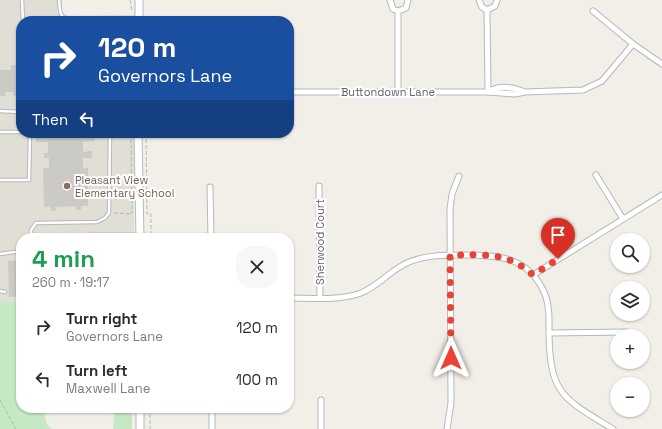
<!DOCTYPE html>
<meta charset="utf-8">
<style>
:root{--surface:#fff;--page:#f7f7f7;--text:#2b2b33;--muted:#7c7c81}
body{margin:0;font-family:"Space Grotesk",sans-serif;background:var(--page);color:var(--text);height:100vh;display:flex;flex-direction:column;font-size:15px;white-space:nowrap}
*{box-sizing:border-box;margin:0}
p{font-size:13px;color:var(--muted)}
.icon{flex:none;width:22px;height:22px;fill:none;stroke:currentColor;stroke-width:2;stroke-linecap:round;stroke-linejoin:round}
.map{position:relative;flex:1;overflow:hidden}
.panel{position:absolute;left:16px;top:233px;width:278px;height:180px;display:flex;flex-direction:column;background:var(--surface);border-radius:16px;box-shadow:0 1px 3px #0004}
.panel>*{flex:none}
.hud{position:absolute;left:16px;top:16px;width:278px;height:122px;border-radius:16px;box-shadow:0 1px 3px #0004;background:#1a4fa0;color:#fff;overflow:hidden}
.buttons{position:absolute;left:610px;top:233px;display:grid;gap:8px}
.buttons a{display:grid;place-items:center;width:40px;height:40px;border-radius:50%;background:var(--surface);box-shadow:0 1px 3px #0004;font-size:20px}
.pin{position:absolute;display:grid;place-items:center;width:34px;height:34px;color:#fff;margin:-41px -17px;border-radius:50% 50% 50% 0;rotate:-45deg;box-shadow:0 0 4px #0007}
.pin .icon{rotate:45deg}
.me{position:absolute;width:44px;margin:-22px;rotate:0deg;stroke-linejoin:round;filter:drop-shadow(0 0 3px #0008)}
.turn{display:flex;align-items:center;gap:14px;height:84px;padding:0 16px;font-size:18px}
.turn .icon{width:52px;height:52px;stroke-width:2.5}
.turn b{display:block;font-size:28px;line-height:34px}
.then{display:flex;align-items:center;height:38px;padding:0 16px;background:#0003;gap:8px;font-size:15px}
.round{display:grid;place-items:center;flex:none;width:42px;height:42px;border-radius:16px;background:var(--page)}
.headline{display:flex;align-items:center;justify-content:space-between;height:68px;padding:0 16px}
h1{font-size:24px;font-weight:700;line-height:30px;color:#1e9e55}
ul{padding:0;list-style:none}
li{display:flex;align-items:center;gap:12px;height:52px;padding:0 16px}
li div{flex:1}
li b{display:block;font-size:15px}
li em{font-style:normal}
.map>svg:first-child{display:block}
</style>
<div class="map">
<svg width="662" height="429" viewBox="0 0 662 429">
<rect width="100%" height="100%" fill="#f1efe8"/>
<!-- education -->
<path fill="#e1ded6" d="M0,0H62V12L68,16L134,15V21H21V133H134V238H21V302L0,301Z"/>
<!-- green -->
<path fill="#c5e8c5" d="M0,301L21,302V408H43L47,425L52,429H0Z
M118,408L126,409L132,413V429H113L114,413Z"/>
<!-- building -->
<path fill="#cccac5" d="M11,65H21V96H13V92H5L6,96H0V70H11Z
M36,133H95V141L83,142V152L92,151V158H83V168H88V206H81V210H76V206L55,207L56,211H51V207H44L43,168H49V158H44V153H48V142H36Z
M19,260V297H9L8,261Z"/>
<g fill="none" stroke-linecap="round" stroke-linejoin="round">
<!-- lane casing -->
<g stroke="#b5b8bc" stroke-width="4.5">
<path id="lane" d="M22,0L23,21
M59,0C60,10 59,16 68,21
M0,111L21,112
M0,132H21
M0,180H29L30,133
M31,238V230L36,223L97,222L105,218L109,213L110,133
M71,238L91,235H139
M0,254L21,251
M0,291L5,292"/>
</g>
<!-- street casing -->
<g stroke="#b5b8bc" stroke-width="7">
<path id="street" d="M390,0L393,9L398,11L406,8L408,0
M479,0L482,7L487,10L495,6L497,0
M487,10L488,92
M398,11V92
M593,11L633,44L662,64
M289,92H488L515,94L525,92L583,90L602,81L633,44
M488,92C499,85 513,87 525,92
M596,175L623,219
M319,186L320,298
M210,187L211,238
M533,275L662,195
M289,298C312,298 339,301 361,293C379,286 391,269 409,262C426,255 444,255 463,255C497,255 528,256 544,292C550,305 549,320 549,334C550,395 564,399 613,429
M549,333L627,332
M212,408V429
M321,429V400
M447,429L451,403L450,209L452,194L459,176"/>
</g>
<!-- secondary casing -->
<g stroke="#b6babf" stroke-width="9">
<path id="secondary" d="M139,0V21
M138,133L140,238
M140,429V408"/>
</g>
<!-- path -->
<path stroke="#9cc7a9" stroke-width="1" stroke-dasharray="4 2" stroke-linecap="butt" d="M130,0L132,11
M131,133L132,214
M146,133L147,214H151V238
M114,213L131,214
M0,400L16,429
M150,408V429"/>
<!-- lane -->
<use href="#lane" stroke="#fff" stroke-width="2.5"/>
<!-- street -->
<use href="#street" stroke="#fff" stroke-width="5"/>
<!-- secondary -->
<use href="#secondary" stroke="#fff" stroke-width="7"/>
</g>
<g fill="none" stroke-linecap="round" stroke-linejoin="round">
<!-- route -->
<path stroke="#ea4335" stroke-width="7" stroke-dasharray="0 12.6" d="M451,358L450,255C482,255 507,251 533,275L558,259"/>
</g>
<!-- markers -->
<circle fill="#8d6e63" stroke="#fff" stroke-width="1.5" cx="67" cy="186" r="4"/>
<g text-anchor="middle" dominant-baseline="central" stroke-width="4" stroke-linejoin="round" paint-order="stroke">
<!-- street labels -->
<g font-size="11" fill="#5f6368" stroke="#fff">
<text x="388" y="92">Buttondown Lane</text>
<text transform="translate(320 242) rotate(-90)">Sherwood Court</text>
</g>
<!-- education labels -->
<g font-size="11" fill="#785e54" stroke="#fff" text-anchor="start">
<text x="75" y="180">Pleasant View<tspan x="75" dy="13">Elementary School</tspan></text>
</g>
</g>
</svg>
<div class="buttons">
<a><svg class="icon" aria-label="search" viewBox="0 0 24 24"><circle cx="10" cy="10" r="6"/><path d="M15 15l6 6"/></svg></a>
<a><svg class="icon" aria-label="layers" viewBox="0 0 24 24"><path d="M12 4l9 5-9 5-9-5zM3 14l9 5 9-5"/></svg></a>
<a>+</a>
<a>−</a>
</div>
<div class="pin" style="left:558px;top:259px;background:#d93025"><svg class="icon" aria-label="arrive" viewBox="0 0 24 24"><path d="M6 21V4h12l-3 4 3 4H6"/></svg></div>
<svg class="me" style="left:451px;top:358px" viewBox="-20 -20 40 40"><path d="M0-17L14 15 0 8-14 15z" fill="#ea4335" stroke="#fff" stroke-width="4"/></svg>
<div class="hud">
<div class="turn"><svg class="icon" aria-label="right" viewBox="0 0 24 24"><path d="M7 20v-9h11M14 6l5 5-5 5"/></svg><div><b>120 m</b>Governors Lane</div></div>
<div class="then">Then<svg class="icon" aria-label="left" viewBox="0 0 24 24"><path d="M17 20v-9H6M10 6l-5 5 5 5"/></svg></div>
</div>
<section class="panel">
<div class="headline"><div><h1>4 min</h1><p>260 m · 19:17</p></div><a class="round"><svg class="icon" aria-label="close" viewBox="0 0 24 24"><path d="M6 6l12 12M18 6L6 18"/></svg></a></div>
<ul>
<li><svg class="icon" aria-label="right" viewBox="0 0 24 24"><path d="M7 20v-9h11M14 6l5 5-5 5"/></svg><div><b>Turn right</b><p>Governors Lane</p></div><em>120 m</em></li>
<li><svg class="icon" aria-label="left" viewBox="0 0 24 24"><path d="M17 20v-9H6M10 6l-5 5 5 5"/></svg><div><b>Turn left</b><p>Maxwell Lane</p></div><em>100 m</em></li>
</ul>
</section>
</div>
